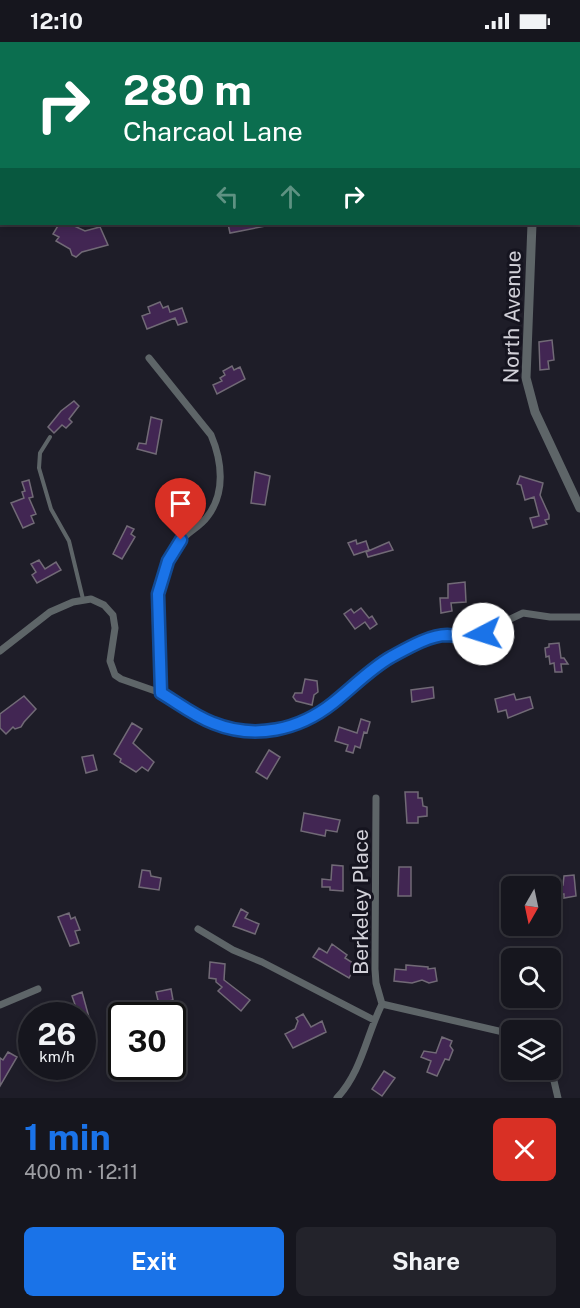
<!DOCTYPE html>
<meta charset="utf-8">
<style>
:root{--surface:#16161e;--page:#23232b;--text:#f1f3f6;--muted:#9e9fa4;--line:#35353c;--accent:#1a73e8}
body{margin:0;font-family:"Public Sans",sans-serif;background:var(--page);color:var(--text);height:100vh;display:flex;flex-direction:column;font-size:22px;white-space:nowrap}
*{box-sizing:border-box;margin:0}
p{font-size:20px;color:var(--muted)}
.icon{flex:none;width:33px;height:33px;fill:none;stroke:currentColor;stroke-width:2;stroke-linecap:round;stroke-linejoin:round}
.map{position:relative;height:1056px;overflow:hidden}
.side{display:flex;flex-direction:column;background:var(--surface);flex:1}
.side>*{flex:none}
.banner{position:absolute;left:0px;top:0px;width:580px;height:183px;box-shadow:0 3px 9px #0003,0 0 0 2px var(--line);background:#0b6e4f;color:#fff;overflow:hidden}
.needle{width:39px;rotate:189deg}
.buttons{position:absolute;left:501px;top:834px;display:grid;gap:12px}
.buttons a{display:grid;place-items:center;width:60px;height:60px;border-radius:9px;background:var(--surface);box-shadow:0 3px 9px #0003,0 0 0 2px var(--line);font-size:30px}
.speed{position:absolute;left:18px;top:960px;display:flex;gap:12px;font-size:30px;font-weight:700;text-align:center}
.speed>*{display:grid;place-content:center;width:78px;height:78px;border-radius:50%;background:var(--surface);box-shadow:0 3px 9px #0003,0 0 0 2px var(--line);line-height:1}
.speed small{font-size:15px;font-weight:400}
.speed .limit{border:3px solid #111;border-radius:9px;background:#fff;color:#111}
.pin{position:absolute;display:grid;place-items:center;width:51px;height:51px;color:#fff;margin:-62px -26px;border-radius:50% 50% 50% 0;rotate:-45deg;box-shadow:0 0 6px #0007}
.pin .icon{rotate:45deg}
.me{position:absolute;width:66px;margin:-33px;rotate:265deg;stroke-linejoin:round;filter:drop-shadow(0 0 4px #0008)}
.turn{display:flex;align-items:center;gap:21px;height:126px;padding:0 24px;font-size:27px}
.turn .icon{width:78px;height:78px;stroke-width:2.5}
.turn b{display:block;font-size:42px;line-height:51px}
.lanes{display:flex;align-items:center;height:57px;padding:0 24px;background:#0003;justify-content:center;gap:30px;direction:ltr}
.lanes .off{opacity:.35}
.round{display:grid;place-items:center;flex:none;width:63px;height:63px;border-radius:9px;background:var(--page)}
.overview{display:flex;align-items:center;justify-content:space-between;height:102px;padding:0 24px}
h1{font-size:36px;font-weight:700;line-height:45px;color:var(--accent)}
.primary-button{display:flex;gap:12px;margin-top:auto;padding:12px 24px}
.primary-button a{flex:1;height:69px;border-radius:9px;background:var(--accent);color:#fff;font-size:24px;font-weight:700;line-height:69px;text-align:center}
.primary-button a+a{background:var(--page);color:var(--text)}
.status{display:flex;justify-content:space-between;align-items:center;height:42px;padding:0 30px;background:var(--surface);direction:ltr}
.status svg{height:16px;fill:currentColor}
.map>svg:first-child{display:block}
</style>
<div class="status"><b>12:10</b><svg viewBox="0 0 49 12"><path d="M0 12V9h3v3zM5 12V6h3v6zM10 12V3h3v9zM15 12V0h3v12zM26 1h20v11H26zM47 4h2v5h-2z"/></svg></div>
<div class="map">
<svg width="580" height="1056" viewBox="0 0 580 1056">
<rect width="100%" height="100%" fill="#1e1d28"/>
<!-- building -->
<path fill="#422653" stroke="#716a76" stroke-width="1.5" d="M59,182H70L85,189L100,185L108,203L82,210L76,215L72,213L70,207L56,199L59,195L53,192Z
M228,182H266V184L230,191Z
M160,260L163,266L168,264L170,270L182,266L187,280L178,283L175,276L147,287L142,274L150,271L148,265Z
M552,298L554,318L548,319L549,327L540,328L539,300Z
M232,324L234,328L240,325L245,337L217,352L213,343L222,339L220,336L225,333L223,329Z
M74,359L79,364L69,377L72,380L66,386L62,383L54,391L48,385L61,369Z
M151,375L162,378L156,412L137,407L139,401L146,402Z
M255,430L270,434L265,463L251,461Z
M520,434L543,441L540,453L549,473V477L545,478L547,482L533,486L530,476L539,474L534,455L525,458L521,443L517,442Z
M29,438L33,455L29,456L36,472L31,474L34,481L23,486L11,461L24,456L22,450L25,449L22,440Z
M127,484L134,487L131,492L135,495L122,517L113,512Z
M356,498L357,502L366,499L369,508L354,513L348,501Z
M389,500L393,508L368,515L366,510Z
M39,518L45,527L56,520L61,528L37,541L32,533L36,530L31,522Z
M465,540L466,560L451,561L452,569L441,571L440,556H448V542Z
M361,566L369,576L372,574L377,582L370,587L365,580L355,587L344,572L351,567L354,571Z
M559,601L561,616H564L568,622H561L562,630H555L554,621L550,622L549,614L546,615L545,606L549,605V602Z
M305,637L317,639L318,650L314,653L312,663L296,659L293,655L295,651H302Z
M433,645L434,656L412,660L411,648Z
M514,652L516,658L530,655L533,666L508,676L506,668L498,670L495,657Z
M24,654L36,667L24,680L21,685L15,687L13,685L6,692L0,686V672Z
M361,677L370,680L367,691L364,690L360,706L355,704L353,711L346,709L348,703L335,699L339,685L357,691Z
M132,681L142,687L133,701L154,720L148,729L142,725L136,730L120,720L121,717L114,712Z
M269,708L280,715L267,737L256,730Z
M93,713L97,728L86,731L82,715Z
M405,750H418V756H422L423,764L427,765V774L418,775V781H407Z
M304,771L340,778L337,790L326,788L325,794L301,789Z
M332,823L343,824V849L330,848V845H322V837L331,838Z
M399,825H411V854H398Z
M142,828L150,829L151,834L161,836L159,848L139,845Z
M574,833L576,854L564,856V852H560L558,844L563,843L564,834Z
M241,867L248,871L245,876L259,882L255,892L233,884Z
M69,871L71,877L75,875L80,888L75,889L79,901L70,904L58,875Z
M332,902L347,913L345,916L356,923L349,936L313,915L319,906L327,911Z
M210,920L225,922L224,938L250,958L241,969L218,949L222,945L216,940V937L209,936Z
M406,923L428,925V927L435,926L437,939L429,941L422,938L412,941L394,939L395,927L406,928Z
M171,947L173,958L169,959L170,974H144V971L160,967L156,950Z
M82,950L93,990L85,993L82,974H79L72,954Z
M303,972L311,985L322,979L326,990L293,1006L285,992L295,987L298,979L296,976Z
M442,995L452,999L450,1004L453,1008L449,1018L445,1017L437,1034L427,1030L431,1019L421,1015L424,1009L436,1011Z
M8,1010L17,1015L0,1044V1016L3,1018Z
M384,1029L395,1036L382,1054L372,1047Z"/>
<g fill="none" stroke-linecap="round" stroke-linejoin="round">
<!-- service -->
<path stroke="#5e6568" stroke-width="4" d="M50,395L40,411L39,426L51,467L69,499L83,557"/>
<!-- minor -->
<path stroke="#5e6568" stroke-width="7" d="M400,2V0
M417,2L418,0
M0,94L2,93
M149,316L211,393C222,419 226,451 207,475C200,485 187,490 180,500C171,512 164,527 160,541C150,572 159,618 161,651
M0,609L50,570L73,560L91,557L104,563L113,573L115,586L110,619L115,633L121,637L161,651L211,681L243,689H272L307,679L390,616L435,595H473L523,571L550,575H580
M376,756L375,927L376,941L382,962
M198,887L233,908L262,920L374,978
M382,962L512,992
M0,963L38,947
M550,1022L558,1056
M337,1056C362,1029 366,994 382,962"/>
<!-- tertiary -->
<path stroke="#5e6568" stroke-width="9" d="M435,0L436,2
M532,182L526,336L535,370L580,466"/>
</g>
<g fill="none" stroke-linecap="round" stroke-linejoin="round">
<!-- route casing -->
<g stroke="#114b97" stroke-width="15">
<path id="route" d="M181,498L168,519L158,552L161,651C178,661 194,674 213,681C255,698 299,688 333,661C352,646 370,627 391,615C406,607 429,593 447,593C460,594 469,596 483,592"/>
</g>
<!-- route -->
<use href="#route" stroke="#1a73e8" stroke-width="10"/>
</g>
<g text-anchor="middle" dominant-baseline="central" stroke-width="6" stroke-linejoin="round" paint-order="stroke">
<!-- street labels -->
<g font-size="21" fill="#d2d1d9" stroke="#15141f">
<text transform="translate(512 275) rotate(-89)">North Avenue</text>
<text transform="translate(360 860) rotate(-90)">Berkeley Place</text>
</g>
</g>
</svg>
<div class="buttons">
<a><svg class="needle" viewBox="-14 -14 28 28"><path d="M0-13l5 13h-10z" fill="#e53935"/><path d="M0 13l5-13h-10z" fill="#9e9fa4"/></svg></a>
<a><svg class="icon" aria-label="search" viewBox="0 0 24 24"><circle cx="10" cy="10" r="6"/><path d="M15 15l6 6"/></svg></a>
<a><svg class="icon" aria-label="layers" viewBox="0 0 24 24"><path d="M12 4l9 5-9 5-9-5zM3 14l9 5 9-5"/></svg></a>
</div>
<div class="speed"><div>26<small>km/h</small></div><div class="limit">30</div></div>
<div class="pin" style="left:181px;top:498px;background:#d93025"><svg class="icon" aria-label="arrive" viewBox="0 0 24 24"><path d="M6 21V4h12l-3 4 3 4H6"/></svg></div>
<svg class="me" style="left:483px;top:592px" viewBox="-20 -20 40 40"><circle r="19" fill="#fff"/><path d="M0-13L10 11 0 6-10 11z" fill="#1a73e8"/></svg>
<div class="banner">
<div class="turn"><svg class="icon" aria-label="right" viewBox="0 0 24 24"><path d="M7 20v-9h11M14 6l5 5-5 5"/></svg><div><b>280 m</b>Charcaol Lane</div></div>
<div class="lanes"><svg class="icon off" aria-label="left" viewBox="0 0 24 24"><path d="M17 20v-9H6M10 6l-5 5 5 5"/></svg><svg class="icon off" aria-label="ahead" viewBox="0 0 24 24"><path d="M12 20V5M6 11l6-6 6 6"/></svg><svg class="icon" aria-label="right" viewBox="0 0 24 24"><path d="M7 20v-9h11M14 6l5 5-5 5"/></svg></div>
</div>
</div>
<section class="side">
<div class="overview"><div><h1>1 min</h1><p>400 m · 12:11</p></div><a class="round" style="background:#d93025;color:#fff"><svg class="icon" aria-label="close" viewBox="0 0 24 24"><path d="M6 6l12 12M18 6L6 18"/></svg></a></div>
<div class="primary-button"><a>Exit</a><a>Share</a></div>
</section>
